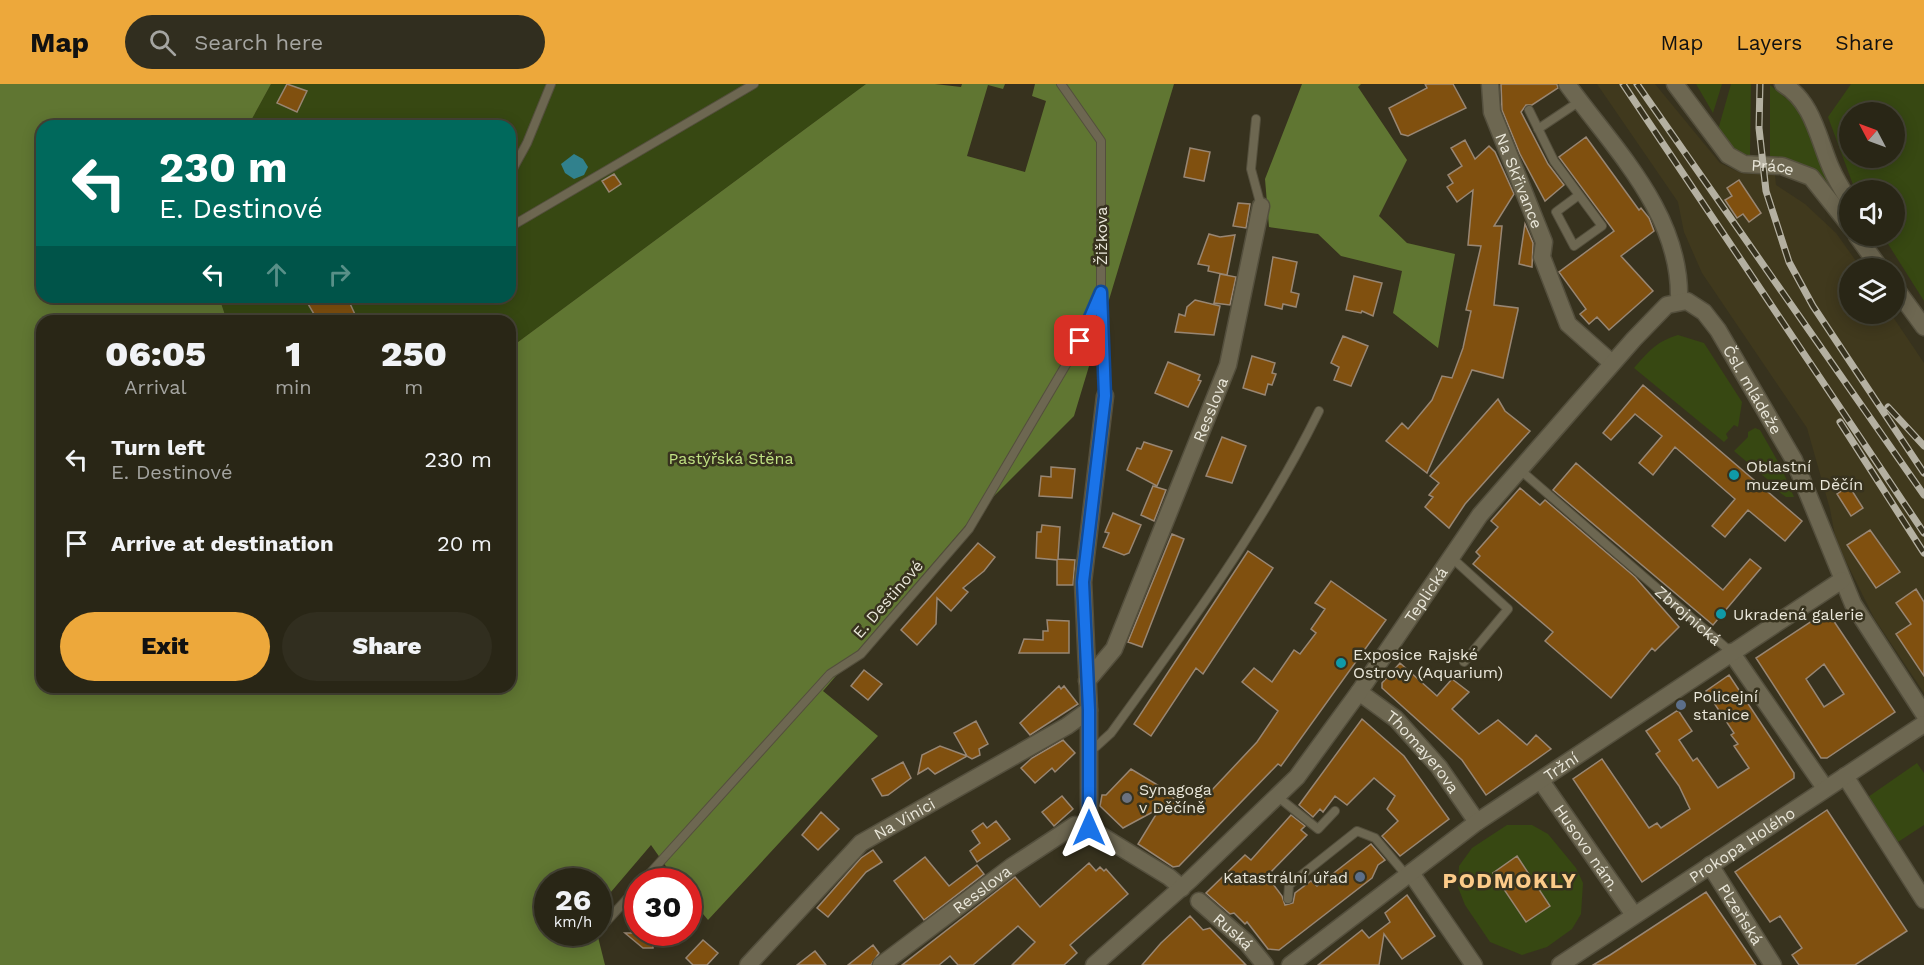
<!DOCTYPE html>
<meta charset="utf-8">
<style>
:root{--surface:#292616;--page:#312e1f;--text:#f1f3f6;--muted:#a5a5a1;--line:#454335;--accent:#eda83b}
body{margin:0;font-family:"Work Sans",sans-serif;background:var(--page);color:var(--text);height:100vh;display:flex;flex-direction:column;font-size:22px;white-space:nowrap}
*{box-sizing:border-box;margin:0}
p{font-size:20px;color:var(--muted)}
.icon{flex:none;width:33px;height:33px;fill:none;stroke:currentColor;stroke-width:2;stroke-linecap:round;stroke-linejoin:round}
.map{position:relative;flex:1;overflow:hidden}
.side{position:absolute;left:36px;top:231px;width:480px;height:378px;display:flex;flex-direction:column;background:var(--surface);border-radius:18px;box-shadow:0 3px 15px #0003,0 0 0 2px var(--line)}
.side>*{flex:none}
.banner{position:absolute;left:36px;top:36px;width:480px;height:183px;border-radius:18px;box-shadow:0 3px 15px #0003,0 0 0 2px var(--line);background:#00695c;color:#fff;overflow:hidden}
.needle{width:39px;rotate:311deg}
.buttons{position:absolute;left:1839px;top:18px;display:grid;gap:12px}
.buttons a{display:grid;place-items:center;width:66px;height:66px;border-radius:50%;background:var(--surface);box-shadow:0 3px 15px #0003,0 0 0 2px var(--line);font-size:30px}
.speed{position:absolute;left:534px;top:784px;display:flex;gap:12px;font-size:30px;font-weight:700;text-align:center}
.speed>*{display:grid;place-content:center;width:78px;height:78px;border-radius:50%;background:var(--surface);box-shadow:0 3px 15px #0003,0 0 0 2px var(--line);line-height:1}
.speed small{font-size:15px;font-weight:400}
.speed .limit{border:9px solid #d22;background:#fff;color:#111}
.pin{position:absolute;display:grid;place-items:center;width:51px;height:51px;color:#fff;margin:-26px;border-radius:12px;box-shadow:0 3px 9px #0006}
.me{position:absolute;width:66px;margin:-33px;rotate:0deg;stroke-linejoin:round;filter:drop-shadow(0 0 4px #0008)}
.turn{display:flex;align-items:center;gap:21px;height:126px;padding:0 24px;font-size:27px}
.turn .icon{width:78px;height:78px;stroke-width:2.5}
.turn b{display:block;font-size:42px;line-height:51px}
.lanes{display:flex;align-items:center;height:57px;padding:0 24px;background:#0003;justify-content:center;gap:30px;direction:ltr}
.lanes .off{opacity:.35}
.eta{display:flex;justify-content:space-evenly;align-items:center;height:102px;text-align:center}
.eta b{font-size:36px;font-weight:800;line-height:42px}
.primary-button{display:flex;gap:12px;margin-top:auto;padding:12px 24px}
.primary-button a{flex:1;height:69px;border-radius:36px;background:var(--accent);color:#111;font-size:24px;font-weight:800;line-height:69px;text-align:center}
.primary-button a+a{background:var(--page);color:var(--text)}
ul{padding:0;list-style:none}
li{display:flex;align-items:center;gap:18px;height:84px;padding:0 24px}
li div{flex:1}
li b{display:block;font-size:22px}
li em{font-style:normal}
header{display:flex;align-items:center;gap:36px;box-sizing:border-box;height:84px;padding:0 30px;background:var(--accent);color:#111}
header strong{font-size:28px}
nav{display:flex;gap:33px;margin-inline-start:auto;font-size:21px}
.search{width:420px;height:54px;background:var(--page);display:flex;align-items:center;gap:15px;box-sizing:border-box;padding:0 21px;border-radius:33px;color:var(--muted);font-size:22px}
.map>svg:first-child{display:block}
</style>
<header>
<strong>Map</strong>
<div class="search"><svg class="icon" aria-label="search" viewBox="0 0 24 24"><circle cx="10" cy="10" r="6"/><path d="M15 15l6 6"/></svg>Search here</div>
<nav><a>Map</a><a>Layers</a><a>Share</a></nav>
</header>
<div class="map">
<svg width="1924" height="881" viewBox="0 0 1924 881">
<rect width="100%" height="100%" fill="#37321e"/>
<!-- built -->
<path fill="#40391d" d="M1597,0H1655L1720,79L1741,89L1775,91L1776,101L1805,120L1836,149L1861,184H1850V230H1891L1924,279V609L1874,534L1836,457L1830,425L1807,344L1702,189L1684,148L1678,118Z"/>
<!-- green -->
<path fill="#374812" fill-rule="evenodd" d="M271,0H866L510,264V237H227L219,213H510V42H248Z
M1696,0H1722L1713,29Z
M1731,0H1751L1750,72L1734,66L1718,46Z
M1851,0H1924V217L1883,152H1894V106H1855L1828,33ZM1850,28H1894V74H1850Z
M1770,1L1799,25L1810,43L1834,110L1770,73Z
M1678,251L1704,259L1742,318L1738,343L1734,341L1726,350L1728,354L1724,358L1634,284C1648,268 1657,257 1678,251Z
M1755,344L1760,346L1781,383L1794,413H1786L1779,408L1780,406L1734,367L1748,353V348Z
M1917,679L1924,689V741L1898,758L1868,713Z
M1507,741H1532L1548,750L1576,784L1583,799L1581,830L1572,845L1547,863L1522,871L1490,858L1465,821L1458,803L1459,782L1472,764Z"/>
<!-- forest -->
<path fill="#607632" d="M0,0H271L248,42H42V213H219L227,237H42V603H510V264L866,0H935L961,3L962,0H1005L1003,5L988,1L967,72L1025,88L1046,17L1032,12L1035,0H1174L1074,332L972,434L823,607L878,652L708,836L689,813L688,798H677L651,761L599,822L598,798H548V849H597L605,881H0Z
M1302,0H1361L1358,3L1407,76L1379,132L1407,159L1455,170L1438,264L1393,229L1402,187L1341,172L1318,150L1269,143L1265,95Z"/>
<!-- water -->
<path fill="#31818d" d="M574,70L583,75L588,83L584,91L574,95L565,89L561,80Z"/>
<!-- building -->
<path fill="#80500f" stroke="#988673" stroke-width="1.5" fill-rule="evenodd" d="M287,0L307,7L297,28L277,19Z
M1425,0H1453L1466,24L1408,52L1401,50L1389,24L1427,4Z
M1501,0H1557L1558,4L1532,21H1526L1521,28L1548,80L1564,101L1545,117L1520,70L1502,26Z
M1586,53L1639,126L1641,124L1649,134L1654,147L1621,172L1653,207L1609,246L1597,233L1589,240L1580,230L1586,225L1559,188L1614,147L1559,73Z
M1465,56L1475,75L1489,62L1495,68L1514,110L1494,142H1502L1494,221L1518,224V226L1503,294L1472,286L1427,389L1386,357L1402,339L1408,345L1432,316L1442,292L1452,294L1463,264L1471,227L1466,226L1481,162L1468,161L1473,106L1457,118L1447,103L1453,99L1448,91L1462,82L1451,64Z
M1190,64L1210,68L1204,97L1184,93Z
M614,90L621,100L609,108L602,97Z
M1739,96L1761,129L1749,138L1743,130L1737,134L1725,116L1732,112L1727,104Z
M1238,119L1250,120L1246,144L1233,142Z
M1525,140L1533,159L1532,183L1519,180Z
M1209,150L1220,153L1235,151L1227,191L1208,187L1209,182L1198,180Z
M1273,173L1297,178L1291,208L1299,210L1296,223L1283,220L1282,225L1265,221Z
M1220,190L1236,193L1230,221L1214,219Z
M1354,192L1382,199L1373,232L1362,227L1361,229L1346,226Z
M304,213H347L358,237H318Z
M1195,216L1220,222L1214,251L1175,248L1179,230L1185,232L1187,223Z
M1343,252L1368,262L1351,302L1334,296L1339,283L1331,279Z
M1252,272L1275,279L1272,289L1276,290L1272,301L1268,300L1265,311L1243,304Z
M1168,278L1200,291L1198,296L1201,297L1188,323L1155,309Z
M1643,301L1802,437L1785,457L1748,426L1725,453L1712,442L1735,415L1675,363L1653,391L1639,379L1662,352L1635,330L1611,356L1603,349Z
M1498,315L1505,327L1530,347L1465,420L1449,444L1425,423L1433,413L1429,411L1439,399L1430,392Z
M1222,353L1246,362L1232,399L1206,392Z
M1144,358L1172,367L1157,402L1127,386L1137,364L1141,365Z
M1576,379L1723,506L1750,475L1761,484L1713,541L1553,406Z
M1051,383L1075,385L1072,414L1039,412L1041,392L1051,393Z
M1153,402L1166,406L1154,437L1141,431Z
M1849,402L1863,424L1851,432L1837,410Z
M1520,404L1540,421L1545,416L1635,493L1679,543L1655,567L1652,564L1611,614L1545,557L1553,548L1473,480L1480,472L1476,468L1498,443L1491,437Z
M1113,429L1141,441L1129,469L1124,471L1103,463L1109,449L1105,448Z
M1042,441L1060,443L1058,475L1075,476L1073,501H1057V476L1036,474L1037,448H1041Z
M1870,446L1900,488L1876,504L1847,461Z
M1172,450L1184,455L1142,563L1128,558Z
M978,459L995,473L984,487L963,504L968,508L951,527L937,514L936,540L917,561L901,546Z
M1248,467L1273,484L1203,590L1196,584L1151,652L1134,640Z
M1331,497L1386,536L1281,682L1278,680L1179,782L1173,783L1138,760L1160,724L1123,744L1100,722L1102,711H1106L1131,685L1166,706L1188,730L1196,723L1257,658L1278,627L1242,598L1254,584L1272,598L1294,566L1300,570L1316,549L1311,545L1325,525L1315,519Z
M1916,505L1924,518V592L1896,550L1911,540L1896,519Z
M1827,527L1895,628L1827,674H1821L1756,574ZM1824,580L1844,610L1824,623L1806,595Z
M1047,536L1069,537V569H1019L1024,555L1043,556V547H1048Z
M1400,579L1437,612L1452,595L1469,608L1452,625L1479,650L1498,636L1527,661L1536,651L1551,665L1486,711L1462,676L1382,604V599Z
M864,586L882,600L868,616L851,602Z
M1729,591L1794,689V694L1642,798L1573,695L1602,675L1649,744L1657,739L1661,744L1690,725L1679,702L1656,670L1660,667L1646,647L1678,626L1692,647L1679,656L1693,677L1697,674L1718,704L1749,684L1734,662L1738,660L1731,651L1734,649L1706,607Z
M1059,602L1061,605L1064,602L1078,620L1030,651L1020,639Z
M1362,635L1404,672L1449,735L1400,772L1382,752L1398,737L1387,725L1395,712L1374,694L1347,721L1335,712L1323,728L1320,725L1313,733L1299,721Z
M976,637L988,660L979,665L980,671L972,675L967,672L935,690L928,684L918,690L922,671L940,662L967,672L954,649Z
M1063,656L1075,669L1055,688L1052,684L1035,699L1021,684L1032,674Z
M903,678L911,694L888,711L882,712L872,695Z
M1062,712L1073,725L1054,742L1042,728Z
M1827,726L1907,847L1855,881H1799L1792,871L1802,864L1780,832L1770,838L1735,788Z
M821,728L839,745L818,766L802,751Z
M1291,731L1305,742L1301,746L1307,751L1267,792L1282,812L1285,821L1293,819L1295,809L1311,797L1317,802L1371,760L1385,776L1378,781L1372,794L1279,866L1268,865L1247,838L1245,840L1234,829L1230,830L1206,809L1245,771L1251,776Z
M996,737L1010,755L977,778L970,767L980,759L972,747L983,739L987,744Z
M873,766L882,778L866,788L828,833L817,824L861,774Z
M1517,772L1550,822L1526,838L1493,789Z
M925,773L949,802L977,781L984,790L924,836L894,797Z
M1089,779L1096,787L1100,783L1104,787L1106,785L1128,810L1070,861L1077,869L1064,881H1012L1035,858L1018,842L973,881H958L950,872L939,881H902L1015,793L1040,823Z
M1706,808L1756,881H1593L1610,871Z
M1407,811L1435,852L1402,875L1384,850L1379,881H1318L1362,846L1369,854L1390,838L1385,829Z
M1190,832L1203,846L1210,844L1246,881H1142L1161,859Z
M625,849H653V864H643Z
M703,856L718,869L707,881H693L686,874Z
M873,861L879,869L871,881H848Z
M815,867L826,881H797Z"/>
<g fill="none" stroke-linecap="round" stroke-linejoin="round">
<!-- service casing -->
<g stroke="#544f3d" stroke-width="10">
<g id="service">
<path d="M1061,0L1101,57V208L1105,312"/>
<path d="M1529,26L1554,77L1602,142L1574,162L1556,128L1579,111"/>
<path d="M1256,35L1251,85L1261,122"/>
<path d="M1538,45L1580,17"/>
<path d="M510,90L527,59L551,0"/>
<path d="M510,143L754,0"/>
<path id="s1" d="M1519,385L1731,568"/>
<path d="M1451,473L1508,525L1464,578"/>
<path d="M1089,669L1111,649C1186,546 1263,441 1319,327"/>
<path d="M1278,713L1318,745L1335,727"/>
<path d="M642,798L830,590L861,570L969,445L1080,257L1101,208"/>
<path d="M1288,815L1289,801L1357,747L1375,754L1407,792"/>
<path d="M605,839L638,803"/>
</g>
</g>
<!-- minor casing -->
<g stroke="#544f3d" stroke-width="19">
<g id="minor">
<path id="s2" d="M1490,0L1492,28L1544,158L1542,173L1568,240L1612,279"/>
<path d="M1567,0C1615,66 1682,131 1679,217"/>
<path id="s3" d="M1675,0L1728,71L1744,80L1782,82L1811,93L1850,142"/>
<path d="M1783,0C1813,18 1818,54 1831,84C1836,96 1843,107 1850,118"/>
<path d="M1857,152L1880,184"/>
<path d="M1894,202L1924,243"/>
<path d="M1105,312L1083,498L1089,626V744L1169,793L1182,804"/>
<path d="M1731,568L1825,704"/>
<path id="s4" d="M1087,597L1114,565L1228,281L1261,122"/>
<path id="s5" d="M1359,608L1396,635L1439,683L1477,738"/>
<path d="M1845,692L1924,816"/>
<path id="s6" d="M1541,697L1634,831"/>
<path id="s7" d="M1710,781L1773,881"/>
<path d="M1411,789L1474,881"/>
<path id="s8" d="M1199,817L1246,858L1265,881"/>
<path id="s9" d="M748,881L861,759L1067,642L1089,626"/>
<path id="s10" d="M881,881L1011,783L1075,741L1089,744"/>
<path id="s11" d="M1094,881L1190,796L1297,693L1359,608L1480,431L1634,255L1667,221L1687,217L1704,228L1718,246L1794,376L1853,520L1924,630"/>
<path id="s12" d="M1290,881L1477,738L1842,496"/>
<path id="s13" d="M1560,881L1924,640"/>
</g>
</g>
<!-- service -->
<use href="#service" stroke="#6d6751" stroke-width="8"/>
<!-- minor -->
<use href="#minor" stroke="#6d6751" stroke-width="16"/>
<!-- rail casing -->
<g stroke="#b4b0a1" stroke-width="7">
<path id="rail" d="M1623,0L1924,449
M1637,0L1924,411
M1760,0L1759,44L1766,107L1789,178L1813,222L1924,389
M1888,323L1924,362
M1840,338L1924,469"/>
</g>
<!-- rail -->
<use href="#rail" stroke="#37321e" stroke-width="4.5" stroke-dasharray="14" stroke-linecap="butt"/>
</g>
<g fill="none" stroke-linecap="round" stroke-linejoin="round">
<!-- route casing -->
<g stroke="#114b97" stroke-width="15">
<path id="route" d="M1080,257L1101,208L1105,312L1083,498L1089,626V744"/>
</g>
<!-- route -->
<use href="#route" stroke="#1a73e8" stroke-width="10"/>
</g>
<!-- markers -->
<g fill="#0f9aa8" stroke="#37321e" stroke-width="2">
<circle cx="1734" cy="391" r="6"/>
<circle cx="1721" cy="530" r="6"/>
<circle cx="1341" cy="579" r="6"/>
</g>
<g fill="#5c6f8a" stroke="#37321e" stroke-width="2">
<circle cx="1681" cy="621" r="6"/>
<circle cx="1360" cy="793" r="6"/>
</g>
<circle fill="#6b7280" stroke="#37321e" stroke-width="2" cx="1127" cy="714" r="6"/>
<g text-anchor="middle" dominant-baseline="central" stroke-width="5" stroke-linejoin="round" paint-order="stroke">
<!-- street labels -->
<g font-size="16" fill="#eae7da" stroke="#37321e">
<text stroke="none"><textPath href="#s3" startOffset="136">Práce</textPath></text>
<text stroke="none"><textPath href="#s2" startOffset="102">Na Skřivance</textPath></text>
<text transform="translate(1101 152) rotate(-90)">Žižkova</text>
<text stroke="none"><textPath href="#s11" startOffset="1010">Čsl. mládeže</textPath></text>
<text stroke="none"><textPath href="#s4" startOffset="300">Resslova</textPath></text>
<text stroke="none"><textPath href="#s11" startOffset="500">Teplická</textPath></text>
<text transform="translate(888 515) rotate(-49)">E. Destinové</text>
<text stroke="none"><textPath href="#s1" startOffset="224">Zbrojnická</textPath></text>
<text stroke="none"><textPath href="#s5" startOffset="88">Thomayerova</textPath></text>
<text stroke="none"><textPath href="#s12" startOffset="336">Tržní</textPath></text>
<text stroke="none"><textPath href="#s9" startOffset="216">Na Vinici</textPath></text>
<text stroke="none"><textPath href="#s13" startOffset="218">Prokopa Holého</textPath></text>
<text stroke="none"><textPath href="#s6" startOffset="81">Husovo nám.</textPath></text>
<text stroke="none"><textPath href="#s10" startOffset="126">Resslova</textPath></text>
<text stroke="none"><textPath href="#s7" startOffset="58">Plzeňská</textPath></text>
<text stroke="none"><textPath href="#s8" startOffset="46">Ruská</textPath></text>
</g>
<!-- park labels -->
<g font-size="16" fill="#c1e383" stroke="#37321e">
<text x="731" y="374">Pastýřská Stěna</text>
</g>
<!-- poi labels -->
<g font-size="16" fill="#eae7da" stroke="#37321e" text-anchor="start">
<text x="1746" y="382">Oblastní<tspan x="1746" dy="18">muzeum Děčín</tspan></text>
<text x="1733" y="530">Ukradená galerie</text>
<text x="1353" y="570">Exposice Rajské<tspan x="1353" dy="18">Ostrovy (Aquarium)</tspan></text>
<text x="1693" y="612">Policejní<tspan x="1693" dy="18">stanice</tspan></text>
<text x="1139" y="705">Synagoga<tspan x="1139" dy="18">v Děčíně</tspan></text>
<text x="1348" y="793" text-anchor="end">Katastrální úřad</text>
</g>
<!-- district labels -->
<g font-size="22" font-weight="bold" letter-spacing="1.5" fill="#fccb89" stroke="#37321e">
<text x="1510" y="796">PODMOKLY</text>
</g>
</g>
</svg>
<div class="buttons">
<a><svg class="needle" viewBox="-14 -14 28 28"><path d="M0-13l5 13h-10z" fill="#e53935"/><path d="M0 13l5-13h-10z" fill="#a5a5a1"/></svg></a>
<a><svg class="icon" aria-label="sound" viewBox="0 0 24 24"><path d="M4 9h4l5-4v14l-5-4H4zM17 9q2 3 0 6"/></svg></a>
<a><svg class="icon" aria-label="layers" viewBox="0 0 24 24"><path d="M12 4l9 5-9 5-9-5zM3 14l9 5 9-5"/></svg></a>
</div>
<div class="speed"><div>26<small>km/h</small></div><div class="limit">30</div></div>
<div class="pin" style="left:1080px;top:257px;background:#d93025"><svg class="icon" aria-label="arrive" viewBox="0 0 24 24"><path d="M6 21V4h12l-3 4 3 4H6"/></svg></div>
<svg class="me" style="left:1089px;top:744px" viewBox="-20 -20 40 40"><path d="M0-17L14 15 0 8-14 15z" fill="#1a73e8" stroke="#fff" stroke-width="4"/></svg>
<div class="banner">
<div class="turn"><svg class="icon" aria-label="left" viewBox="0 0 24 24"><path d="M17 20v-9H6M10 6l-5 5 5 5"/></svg><div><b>230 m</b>E. Destinové</div></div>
<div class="lanes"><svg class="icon" aria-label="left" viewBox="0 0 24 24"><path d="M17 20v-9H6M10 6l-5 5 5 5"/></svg><svg class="icon off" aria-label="ahead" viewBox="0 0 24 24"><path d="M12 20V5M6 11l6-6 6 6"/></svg><svg class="icon off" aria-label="right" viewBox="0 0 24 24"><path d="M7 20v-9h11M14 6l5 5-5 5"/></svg></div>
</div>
<section class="side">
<div class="eta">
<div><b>06:05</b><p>Arrival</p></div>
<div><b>1</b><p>min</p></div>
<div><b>250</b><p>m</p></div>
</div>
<ul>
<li><svg class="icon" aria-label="left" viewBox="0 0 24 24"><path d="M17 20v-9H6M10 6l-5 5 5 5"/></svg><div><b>Turn left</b><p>E. Destinové</p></div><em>230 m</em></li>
<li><svg class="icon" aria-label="arrive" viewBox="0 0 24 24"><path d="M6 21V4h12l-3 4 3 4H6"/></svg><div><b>Arrive at destination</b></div><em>20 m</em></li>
</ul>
<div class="primary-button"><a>Exit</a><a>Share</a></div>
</section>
</div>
